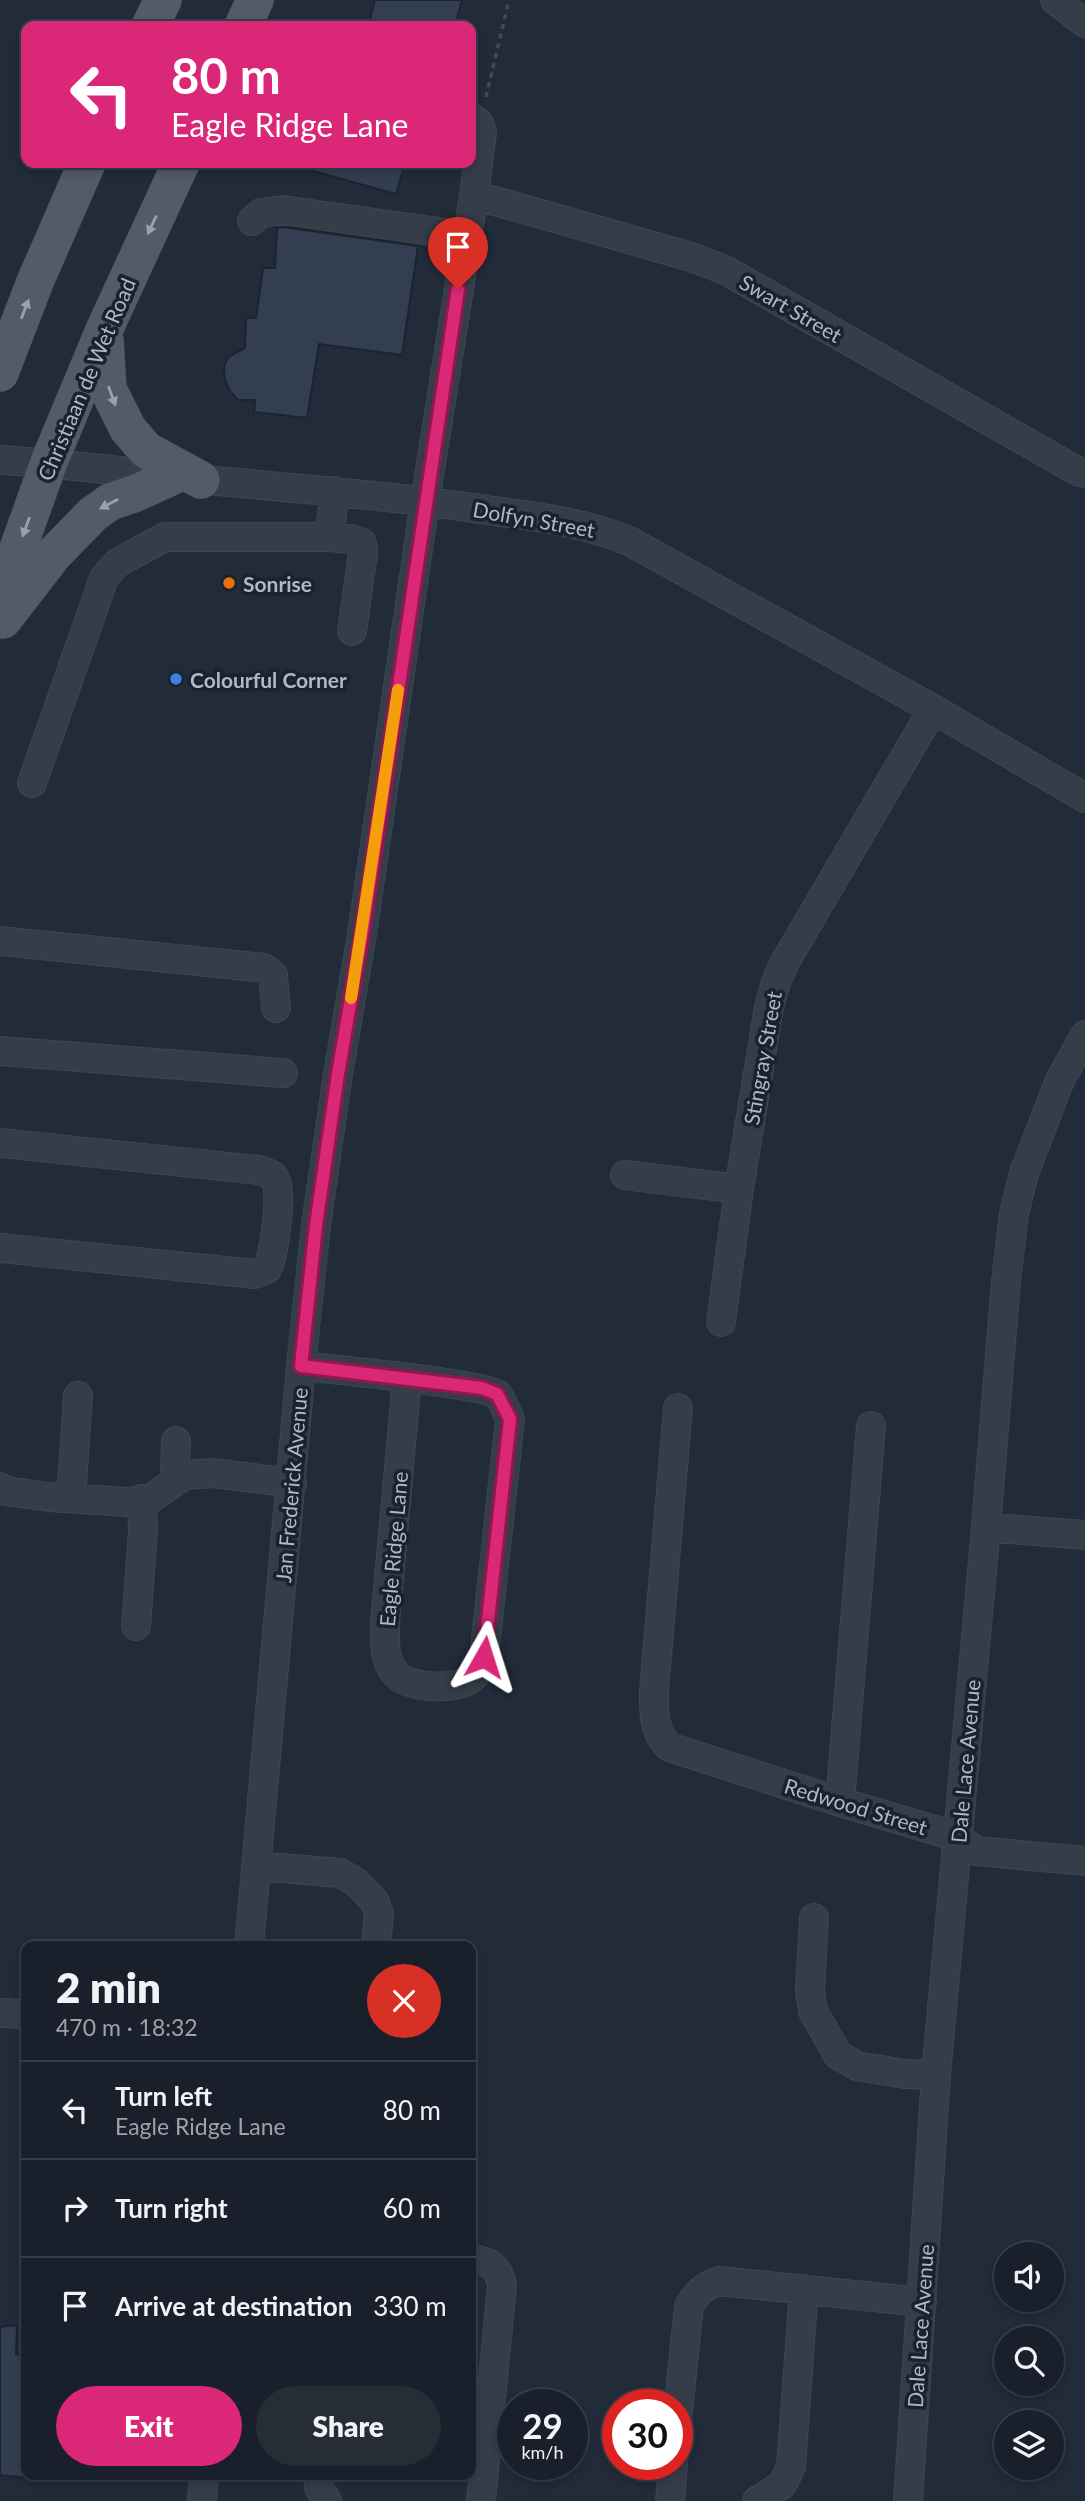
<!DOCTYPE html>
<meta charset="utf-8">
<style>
:root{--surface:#19202b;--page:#262d37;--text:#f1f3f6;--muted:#9fa3a9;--line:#373e47;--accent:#db2777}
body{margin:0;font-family:Lato,sans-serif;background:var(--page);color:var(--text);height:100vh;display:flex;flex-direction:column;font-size:26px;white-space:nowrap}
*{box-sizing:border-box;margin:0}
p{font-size:23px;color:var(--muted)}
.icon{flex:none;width:38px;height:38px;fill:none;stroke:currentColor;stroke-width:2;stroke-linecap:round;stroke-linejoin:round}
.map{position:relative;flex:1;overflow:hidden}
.drawer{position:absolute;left:21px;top:1941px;width:455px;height:539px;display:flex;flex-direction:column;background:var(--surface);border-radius:14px;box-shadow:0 4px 10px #0003,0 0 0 2px var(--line)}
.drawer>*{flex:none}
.guide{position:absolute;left:21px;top:21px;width:455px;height:147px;border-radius:14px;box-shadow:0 4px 10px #0003,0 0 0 2px var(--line);background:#db2777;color:#fff;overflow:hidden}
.controls{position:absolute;left:994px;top:2242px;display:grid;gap:14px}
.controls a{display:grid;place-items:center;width:70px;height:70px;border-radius:50%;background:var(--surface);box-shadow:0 4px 10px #0003,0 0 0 2px var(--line);font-size:35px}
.speed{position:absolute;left:497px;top:2389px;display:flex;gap:14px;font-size:35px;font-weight:700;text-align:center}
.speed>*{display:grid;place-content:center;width:91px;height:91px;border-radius:50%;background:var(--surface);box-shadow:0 4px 10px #0003,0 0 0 2px var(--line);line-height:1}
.speed small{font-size:18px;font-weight:400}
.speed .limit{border:10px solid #d22;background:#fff;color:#111}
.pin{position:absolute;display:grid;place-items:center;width:60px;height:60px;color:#fff;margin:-72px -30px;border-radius:50% 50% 50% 0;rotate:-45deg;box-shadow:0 0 7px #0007}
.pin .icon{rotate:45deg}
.me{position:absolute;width:77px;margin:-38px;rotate:6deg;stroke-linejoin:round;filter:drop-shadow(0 0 5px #0008)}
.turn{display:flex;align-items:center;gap:24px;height:147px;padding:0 35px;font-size:32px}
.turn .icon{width:91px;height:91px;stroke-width:2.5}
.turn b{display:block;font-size:49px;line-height:60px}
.round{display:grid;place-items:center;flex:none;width:74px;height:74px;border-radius:37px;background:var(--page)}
.head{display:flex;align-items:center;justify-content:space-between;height:119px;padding:0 35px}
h1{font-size:42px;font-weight:800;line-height:52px}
.action{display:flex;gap:14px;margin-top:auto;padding:14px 35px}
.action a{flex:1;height:80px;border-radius:42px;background:var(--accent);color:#fff;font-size:28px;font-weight:800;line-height:80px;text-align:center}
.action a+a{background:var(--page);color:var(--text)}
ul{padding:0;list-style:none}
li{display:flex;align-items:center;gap:21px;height:98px;padding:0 35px;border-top:2px solid var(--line)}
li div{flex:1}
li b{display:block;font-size:26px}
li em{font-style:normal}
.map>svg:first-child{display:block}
</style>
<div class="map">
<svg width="1085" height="2501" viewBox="0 0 1085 2501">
<rect width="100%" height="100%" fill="#212b39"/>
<!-- building -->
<path fill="#333e50" stroke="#1c2430" stroke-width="2" d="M375,0H462L455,26H368Z
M303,163H405L396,194L302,168Z
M283,227L418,246L402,355L319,344L307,418L254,412L255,400H238L230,391L225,380L224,367L228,357L245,348L246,318H256L263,268H275L277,228Z
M17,2325L16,2354L26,2355V2478L0,2475V2327Z"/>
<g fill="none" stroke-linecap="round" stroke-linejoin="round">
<!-- minor casing -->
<g stroke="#3e4652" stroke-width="30">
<path id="minor" d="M1055,0L1085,23
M474,195L691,257L725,270L1079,472L1085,473
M252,221L261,213L283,210L467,236
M0,460C76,464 152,476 228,482C314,490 401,497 487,510C536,517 585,522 631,542L933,709L1085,798
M329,537L351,539L362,543L363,553L352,631
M32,783L104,578L117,563L165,537H329L335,491
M0,941L264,968L273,975L276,1008
M0,1051L283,1073
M0,1143L258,1170C264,1172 270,1173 274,1177C284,1188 274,1247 270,1262L267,1269L255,1274L0,1248
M625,1175L739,1189
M721,1322L739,1189L769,1007L776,982L785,962L933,709
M301,1366C328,1369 487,1384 498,1395C503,1401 506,1412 510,1419L484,1657C481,1663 478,1672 473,1677C459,1691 409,1689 396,1674C383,1661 385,1638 385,1622L407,1379
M678,1408L654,1691C654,1712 653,1731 669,1747L840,1802L958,1837L976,1851L1085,1861
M176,1441L175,1467L177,1480
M0,1487L6,1491L49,1497L127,1502L150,1499L185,1475L213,1473L292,1483
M71,1498L78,1396
M986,1527L1085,1535
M136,1626L143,1531L142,1499
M840,1802L871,1426
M257,1866L340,1873L356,1882L375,1902L379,1915L376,1946
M814,1918L810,1991L813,2011L838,2055L857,2066L905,2074L936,2075
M249,1946L301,1366L316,1225L338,1074L362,934L425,501L474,195L482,133L479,123L471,117
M0,2013L26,2014
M471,2259C490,2261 499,2267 502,2286L481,2501
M677,2421L689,2306C697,2293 704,2286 719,2281L922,2302
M318,2474L319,2487L327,2501
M202,2501L204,2474
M670,2501L673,2464
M757,2501L782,2485L791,2467L804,2289
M908,2501L936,2075L986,1527L1006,1281L1014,1214L1024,1173L1060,1080L1085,1035"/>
</g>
<!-- major casing -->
<g stroke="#3e4652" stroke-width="38">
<path id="major" d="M150,26L163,0
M243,26L255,0
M105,340L108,389L128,429L146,450L201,480
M0,373L35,282L87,163
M0,599L49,462L105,328L181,163
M3,620L54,554L93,514L110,502L136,493L171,477"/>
</g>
<!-- path -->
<path stroke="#3c5052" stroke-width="3.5" stroke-dasharray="5 5" stroke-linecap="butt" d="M486,97L509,0"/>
<!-- minor -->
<use href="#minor" stroke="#353d49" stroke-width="28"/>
<!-- major -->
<use href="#major" stroke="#535b69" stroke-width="37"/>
</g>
<!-- one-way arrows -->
<defs><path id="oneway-solid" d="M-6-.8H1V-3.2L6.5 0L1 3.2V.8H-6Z" transform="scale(1.75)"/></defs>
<g fill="#99a0ae">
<use href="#oneway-solid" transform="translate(152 225) rotate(115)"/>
<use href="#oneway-solid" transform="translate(25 309) rotate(-69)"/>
<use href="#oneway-solid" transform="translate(112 396) rotate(70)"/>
<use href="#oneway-solid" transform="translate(109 504) rotate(153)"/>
<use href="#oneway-solid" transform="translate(26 527) rotate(110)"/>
</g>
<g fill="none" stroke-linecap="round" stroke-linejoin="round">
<!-- route casing -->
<g stroke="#8e194d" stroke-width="18">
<path id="route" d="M458,289L362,934L338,1074L316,1225L301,1366L482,1388L497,1394L510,1419L484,1657"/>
</g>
<!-- route -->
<use href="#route" stroke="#db2777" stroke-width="12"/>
<!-- slow -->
<path stroke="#f59e0b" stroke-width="12" d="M351,998L398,690"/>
</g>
<!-- markers -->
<circle fill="#e8710a" stroke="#1a222e" stroke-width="2.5" cx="229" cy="583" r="7"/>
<circle fill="#3f7fe0" stroke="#1a222e" stroke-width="2.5" cx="176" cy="679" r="7"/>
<g text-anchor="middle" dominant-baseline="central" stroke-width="7" stroke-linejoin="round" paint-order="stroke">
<!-- street labels -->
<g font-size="21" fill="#b0b7c5" stroke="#1a222e">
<text transform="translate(791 308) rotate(30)">Swart Street</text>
<text transform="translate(86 379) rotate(-67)">Christiaan de Wet Road</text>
<text transform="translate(534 519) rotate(10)">Dolfyn Street</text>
<text transform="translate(762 1058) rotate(-80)">Stingray Street</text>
<text transform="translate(291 1485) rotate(-85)">Jan Frederick Avenue</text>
<text transform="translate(393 1549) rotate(-85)">Eagle Ridge Lane</text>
<text transform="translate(965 1761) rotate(-85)">Dale Lace Avenue</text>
<text transform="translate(856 1806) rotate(17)">Redwood Street</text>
<text transform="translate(920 2326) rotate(-86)">Dale Lace Avenue</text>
</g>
<!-- poi labels -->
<g font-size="21" font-weight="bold" fill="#b0b7c5" stroke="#1a222e" text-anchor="start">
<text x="243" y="583">Sonrise</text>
<text x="190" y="679">Colourful Corner</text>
</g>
</g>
</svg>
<div class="controls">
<a><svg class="icon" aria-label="sound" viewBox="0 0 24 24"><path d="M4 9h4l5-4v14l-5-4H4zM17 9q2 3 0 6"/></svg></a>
<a><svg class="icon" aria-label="search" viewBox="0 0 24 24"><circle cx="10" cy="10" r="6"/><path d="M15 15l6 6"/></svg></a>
<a><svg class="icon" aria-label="layers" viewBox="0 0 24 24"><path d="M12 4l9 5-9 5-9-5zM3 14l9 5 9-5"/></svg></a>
</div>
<div class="speed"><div>29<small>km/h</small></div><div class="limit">30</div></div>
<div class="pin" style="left:458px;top:289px;background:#d93025"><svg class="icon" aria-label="arrive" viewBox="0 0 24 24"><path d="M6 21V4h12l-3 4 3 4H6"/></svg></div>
<svg class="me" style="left:484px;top:1657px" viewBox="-20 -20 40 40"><path d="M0-17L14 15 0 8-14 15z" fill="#db2777" stroke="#fff" stroke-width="4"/></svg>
<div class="guide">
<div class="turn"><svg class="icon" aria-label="left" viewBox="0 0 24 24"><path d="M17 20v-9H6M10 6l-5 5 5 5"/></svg><div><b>80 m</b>Eagle Ridge Lane</div></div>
</div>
<section class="drawer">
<div class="head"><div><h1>2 min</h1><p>470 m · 18:32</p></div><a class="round" style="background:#d93025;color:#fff"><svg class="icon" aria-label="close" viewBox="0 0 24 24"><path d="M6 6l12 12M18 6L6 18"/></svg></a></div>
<ul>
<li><svg class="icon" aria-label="left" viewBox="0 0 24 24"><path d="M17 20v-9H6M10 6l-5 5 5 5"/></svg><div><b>Turn left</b><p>Eagle Ridge Lane</p></div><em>80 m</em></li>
<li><svg class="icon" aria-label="right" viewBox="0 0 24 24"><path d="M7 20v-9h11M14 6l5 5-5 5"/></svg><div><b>Turn right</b></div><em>60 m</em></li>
<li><svg class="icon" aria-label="arrive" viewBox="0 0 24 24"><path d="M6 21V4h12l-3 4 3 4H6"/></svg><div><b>Arrive at destination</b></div><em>330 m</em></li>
</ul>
<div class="action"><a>Exit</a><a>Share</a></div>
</section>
</div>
